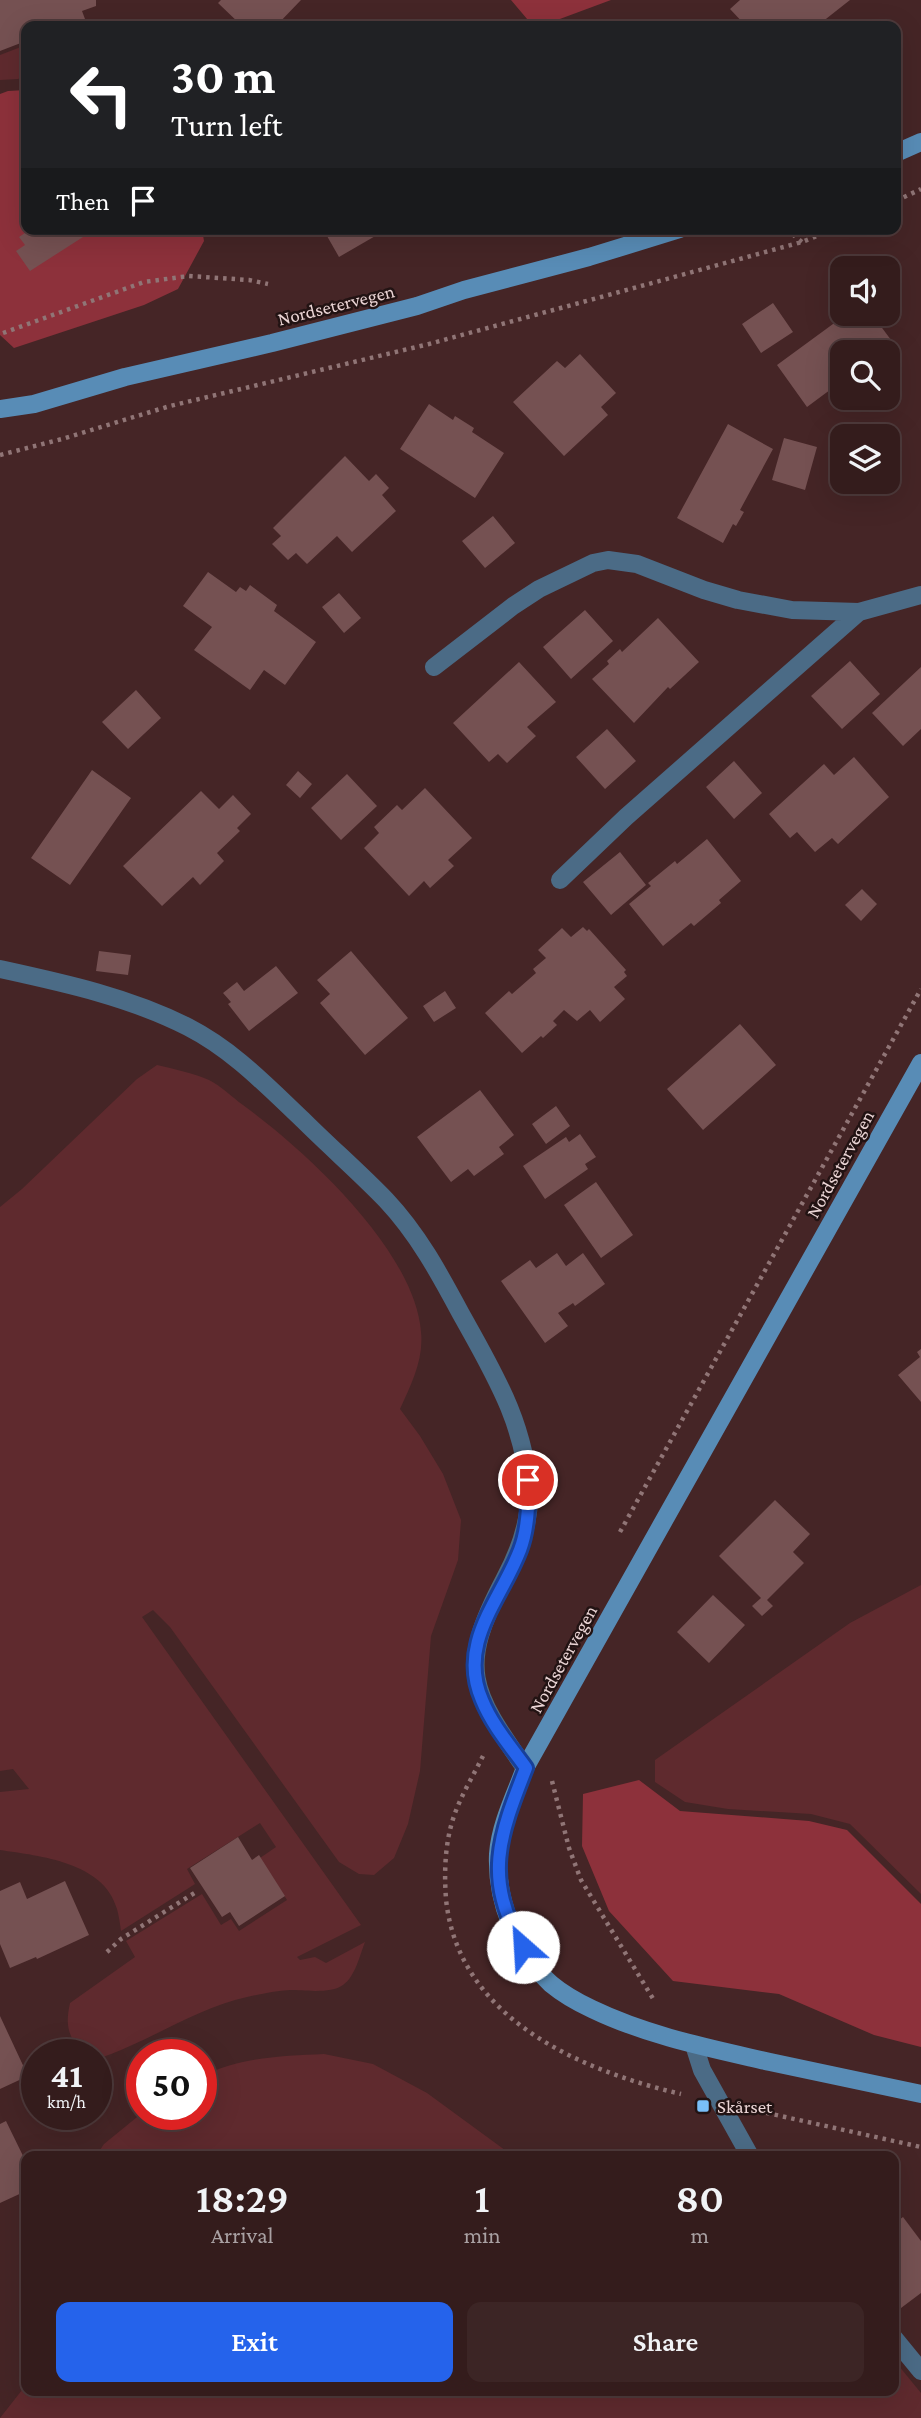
<!DOCTYPE html>
<meta charset="utf-8">
<style>
:root{--surface:#341c1c;--page:#3c2525;--text:#f1f3f6;--muted:#a9a1a3;--line:#4e3a3b;--accent:#2563eb}
body{margin:0;font-family:"Crimson Pro",serif;background:var(--page);color:var(--text);height:100vh;display:flex;flex-direction:column;font-size:26px;white-space:nowrap}
*{box-sizing:border-box;margin:0}
p{font-size:23px;color:var(--muted)}
.icon{flex:none;width:38px;height:38px;fill:none;stroke:currentColor;stroke-width:2;stroke-linecap:round;stroke-linejoin:round}
.map{position:relative;flex:1;overflow:hidden}
.details{position:absolute;left:21px;top:2151px;width:878px;height:245px;display:flex;flex-direction:column;background:var(--surface);border-radius:14px;box-shadow:0 7px 28px #0002,0 0 0 2px var(--line)}
.details>*{flex:none}
.guide{position:absolute;left:21px;top:21px;width:880px;height:214px;border-radius:14px;box-shadow:0 7px 28px #0002,0 0 0 2px var(--line);background:#202124;color:#fff;overflow:hidden}
.fabs{position:absolute;left:830px;top:256px;display:grid;gap:14px}
.fabs a{display:grid;place-items:center;width:70px;height:70px;border-radius:14px;background:var(--surface);box-shadow:0 7px 28px #0002,0 0 0 2px var(--line);font-size:35px}
.speed{position:absolute;left:21px;top:2039px;display:flex;gap:14px;font-size:35px;font-weight:700;text-align:center}
.speed>*{display:grid;place-content:center;width:91px;height:91px;border-radius:50%;background:var(--surface);box-shadow:0 7px 28px #0002,0 0 0 2px var(--line);line-height:1}
.speed small{font-size:18px;font-weight:400}
.speed .limit{border:10px solid #d22;background:#fff;color:#111}
.pin{position:absolute;display:grid;place-items:center;width:60px;height:60px;color:#fff;margin:-30px;border:4px solid #fff;border-radius:50%;box-shadow:0 2px 7px #0007}
.me{position:absolute;width:77px;margin:-38px;rotate:334deg;stroke-linejoin:round;filter:drop-shadow(0 0 5px #0008)}
.turn{display:flex;align-items:center;gap:24px;height:147px;padding:0 35px;font-size:32px}
.turn .icon{width:91px;height:91px;stroke-width:2.5}
.turn b{display:block;font-size:49px;line-height:60px}
.then{display:flex;align-items:center;height:66px;padding:0 35px;background:#0003;gap:14px;font-size:26px}
.eta{display:flex;justify-content:space-evenly;align-items:center;height:119px;text-align:center}
.eta b{font-size:42px;font-weight:600;line-height:49px}
.button{display:flex;gap:14px;margin-top:auto;padding:14px 35px}
.button a{flex:1;height:80px;border-radius:14px;background:var(--accent);color:#fff;font-size:28px;font-weight:600;line-height:80px;text-align:center}
.button a+a{background:var(--page);color:var(--text)}
.map>svg:first-child{display:block}
</style>
<div class="map">
<svg width="921" height="2418" viewBox="0 0 921 2418">
<rect width="100%" height="100%" fill="#452526"/>
<!-- green -->
<path fill="#5f2a2e" d="M26,45V75L18,79L0,80V55Z
M157,1065C174,1069 193,1073 209,1080C221,1086 232,1097 243,1105C306,1151 415,1251 421,1332C424,1359 411,1385 400,1409L420,1436L443,1474L461,1520L458,1560L431,1636L420,1771L408,1824L394,1858L374,1875L359,1874L339,1862L170,1627L153,1610L142,1617L361,1925L297,1957L300,1960L315,1957L326,1963L365,1942C360,1955 355,1977 343,1985C331,1994 304,1990 290,1990C276,1991 260,1994 247,1997C194,2009 149,2042 97,2059L96,2054H83C68,2036 65,2026 70,2003L135,1957L126,1941L202,1894L221,1925L231,1919L239,1931L287,1900L260,1858L276,1847L260,1823L187,1869L195,1884L121,1931C120,1924 119,1916 117,1909C104,1862 40,1856 0,1850V1792L29,1789L13,1769L0,1771V1207L22,1189L137,1079Z
M921,1585V1894L850,1824L811,1814L728,1809L685,1802L655,1782V1760L850,1623Z
M324,2054L373,2064L427,2093L513,2156H96L104,2144L142,2113L201,2114V2077C238,2057 283,2056 324,2054Z
M894,2360L921,2393V2418H0L26,2385V2390H894Z"/>
<!-- forest -->
<path fill="#8d313b" d="M511,0H611L541,26H533Z
M26,90V229H202L204,241L178,289L144,305L14,348L0,335V94L8,91Z
M639,1780L680,1811L809,1821L847,1830L921,1904V2047L874,2035L779,1994L673,1981L609,1911L582,1846L583,1794Z"/>
<!-- building -->
<path fill="#755152" d="M0,0H96V6L82,11L85,19L65,26H26V41L0,51Z
M221,0H301L276,26H253L247,20L241,25L218,3Z
M740,0H850L817,26H746L730,9Z
M31,229H78L83,237L30,271L16,251L25,245L19,237Z
M323,229H374L377,235L339,257Z
M773,303L793,332L761,353L742,324Z
M848,313H871L894,344L883,352H842V381L807,407L777,365Z
M580,354L616,393L601,407L608,415L564,456L513,402L557,361L565,368Z
M429,404L453,420L455,416L474,428L472,432L504,453L475,498L400,449Z
M728,424L773,449L740,510L744,512L736,526L733,524L723,543L677,518Z
M784,438L817,447L805,490L772,480Z
M345,456L369,481L376,474L389,488L382,495L396,511L352,552L337,536L307,564L296,553L288,560L272,544L281,536L273,528Z
M493,516L515,543L485,568L462,541Z
M208,572L236,592L240,587L246,591L250,585L277,605L274,611L316,642L285,685L264,670L250,690L194,650L212,627L183,606Z
M339,593L361,618L344,633L322,607Z
M585,610L613,641L571,679L543,647Z
M658,618L699,662L670,689L668,687L634,723L592,679L609,664L607,661L620,649L622,652Z
M850,661L880,694L842,729L811,696Z
M519,662L556,702L527,727L536,736L507,763L498,754L489,762L453,723Z
M921,667V729L903,746L872,713Z
M136,690L161,718L128,749L102,722Z
M607,729L636,761L605,789L576,757Z
M854,757L889,797L838,844L832,838L815,852L797,832L790,838L769,814L824,764L834,775Z
M734,761L762,793L734,819L706,787Z
M92,770L131,798L70,885L31,858Z
M298,771L312,784L300,798L286,785Z
M347,774L377,806L341,840L311,808Z
M425,788L472,838L448,860L454,866L430,888L424,881L409,896L364,848L379,833L374,827L397,805L402,810Z
M201,791L219,809L233,795L251,814L237,828L240,831L217,853L224,861L200,885L193,877L162,906L123,866Z
M707,839L741,881L719,900L721,903L694,926L691,923L663,946L629,904L651,886L648,883L675,861L677,864Z
M620,852L646,885L611,915L583,882Z
M862,889L877,904L861,921L845,905Z
M583,927L587,931L589,929L626,970L624,972L627,976L614,987L625,999L600,1022L590,1010L577,1021L564,1010L553,1021L557,1025L543,1038L541,1036L522,1053L485,1013L509,991L512,994L536,973L533,969L546,958L538,950L562,928L571,937Z
M99,951L131,955L128,975L96,971Z
M351,951L408,1018L365,1055L320,1003L330,994L317,980Z
M276,966L298,993L249,1031L228,1004L231,1002L223,993L237,982L244,991Z
M445,991L456,1008L434,1022L423,1006Z
M740,1024L776,1065L703,1130L667,1089Z
M480,1090L514,1135L499,1147L504,1154L474,1176L468,1169L451,1182L417,1137Z
M556,1106L570,1126L546,1144L532,1124Z
M580,1134L596,1157L585,1164L588,1169L545,1199L523,1166L566,1137L569,1142Z
M596,1182L633,1235L601,1258L564,1205Z
M557,1253L566,1266L583,1253L605,1284L575,1306L573,1303L558,1313L568,1326L545,1343L501,1281L530,1260L536,1268Z
M921,1349V1402L898,1375L920,1357L917,1352Z
M775,1500L810,1534L793,1552L804,1563L767,1600L773,1606L762,1616L752,1606L761,1598L719,1556Z
M713,1595L745,1625L709,1663L677,1632Z
M238,1837L252,1860L259,1855L285,1896L239,1926L230,1912L222,1917L190,1868Z
M65,1881L89,1935L37,1959L36,1957L10,1968L0,1944V1891L20,1882L27,1899Z
M0,2016L28,2076L0,2089Z
M6,2121L26,2162V2191L0,2203V2124Z
M903,2217L921,2241V2293L901,2308L894,2299V2224Z"/>
<g fill="none" stroke-linecap="round" stroke-linejoin="round">
<!-- path -->
<path stroke="#907576" stroke-width="4.5" stroke-dasharray="3.5 5" stroke-linecap="butt" d="M896,201L921,189
M786,229L802,242
M3,333L144,282L189,276L249,280L268,284
M0,455L62,439L170,406L429,344L802,242L834,229
M620,1532L921,989
M483,1756C473,1776 460,1797 453,1819C445,1844 444,1872 446,1899C458,2018 579,2070 681,2094
M552,1781L569,1848L581,1880L655,2002
M107,1952L121,1939L196,1892
M758,2111L921,2147"/>
<!-- minor -->
<path stroke="#4b6b86" stroke-width="18" d="M434,667L513,606L539,589L593,563L608,560L637,564L704,590L738,600L792,610L859,612L921,595
M560,880L626,817L859,612
M0,969C64,983 129,997 188,1027C233,1050 267,1086 303,1120C330,1147 359,1172 386,1200C418,1234 439,1273 461,1314C494,1373 527,1427 529,1497C529,1527 518,1554 504,1580C457,1669 471,1690 525,1768
M694,2045L702,2070L750,2156
M894,2338L921,2371"/>
<!-- secondary -->
<path stroke="#588cb6" stroke-width="18" d="M896,153L921,142
M0,409L34,404L125,377L272,343L417,306L464,290L589,257L680,229
M921,1063L525,1768C515,1795 500,1825 498,1854C496,1901 516,1952 551,1984C563,1994 577,2002 592,2009C648,2036 709,2048 770,2062C820,2073 871,2083 921,2094"/>
</g>
<g fill="none" stroke-linecap="round" stroke-linejoin="round">
<!-- route casing -->
<g stroke="#184099" stroke-width="18">
<path id="route" d="M523,1947C483,1878 499,1837 526,1768C511,1747 492,1725 482,1700C457,1643 501,1600 520,1550C528,1529 529,1502 528,1480"/>
</g>
<!-- route -->
<use href="#route" stroke="#2563eb" stroke-width="12"/>
</g>
<!-- markers -->
<rect fill="#79bff8" stroke="#221313" stroke-width="2.5" x="696" y="2099" width="14" height="14" rx="3.5"/>
<g text-anchor="middle" dominant-baseline="central" stroke-width="5" stroke-linejoin="round" paint-order="stroke">
<!-- street labels -->
<g font-size="19" fill="#ebd5d5" stroke="#221313">
<text transform="translate(336 305) rotate(-14)">Nordsetervegen</text>
<text transform="translate(840 1164) rotate(-61)">Nordsetervegen</text>
<text transform="translate(563 1659) rotate(-61)">Nordsetervegen</text>
</g>
<!-- poi labels -->
<g font-size="19" fill="#ebd5d5" stroke="#221313" text-anchor="start">
<text x="717" y="2106">Skårset</text>
</g>
</g>
</svg>
<div class="fabs">
<a><svg class="icon" aria-label="sound" viewBox="0 0 24 24"><path d="M4 9h4l5-4v14l-5-4H4zM17 9q2 3 0 6"/></svg></a>
<a><svg class="icon" aria-label="search" viewBox="0 0 24 24"><circle cx="10" cy="10" r="6"/><path d="M15 15l6 6"/></svg></a>
<a><svg class="icon" aria-label="layers" viewBox="0 0 24 24"><path d="M12 4l9 5-9 5-9-5zM3 14l9 5 9-5"/></svg></a>
</div>
<div class="speed"><div>41<small>km/h</small></div><div class="limit">50</div></div>
<div class="pin" style="left:528px;top:1480px;background:#d93025"><svg class="icon" aria-label="arrive" viewBox="0 0 24 24"><path d="M6 21V4h12l-3 4 3 4H6"/></svg></div>
<svg class="me" style="left:523px;top:1947px" viewBox="-20 -20 40 40"><circle r="19" fill="#fff"/><path d="M0-13L10 11 0 6-10 11z" fill="#2563eb"/></svg>
<div class="guide">
<div class="turn"><svg class="icon" aria-label="left" viewBox="0 0 24 24"><path d="M17 20v-9H6M10 6l-5 5 5 5"/></svg><div><b>30 m</b>Turn left</div></div>
<div class="then">Then<svg class="icon" aria-label="arrive" viewBox="0 0 24 24"><path d="M6 21V4h12l-3 4 3 4H6"/></svg></div>
</div>
<section class="details">
<div class="eta">
<div><b>18:29</b><p>Arrival</p></div>
<div><b>1</b><p>min</p></div>
<div><b>80</b><p>m</p></div>
</div>
<div class="button"><a>Exit</a><a>Share</a></div>
</section>
</div>
